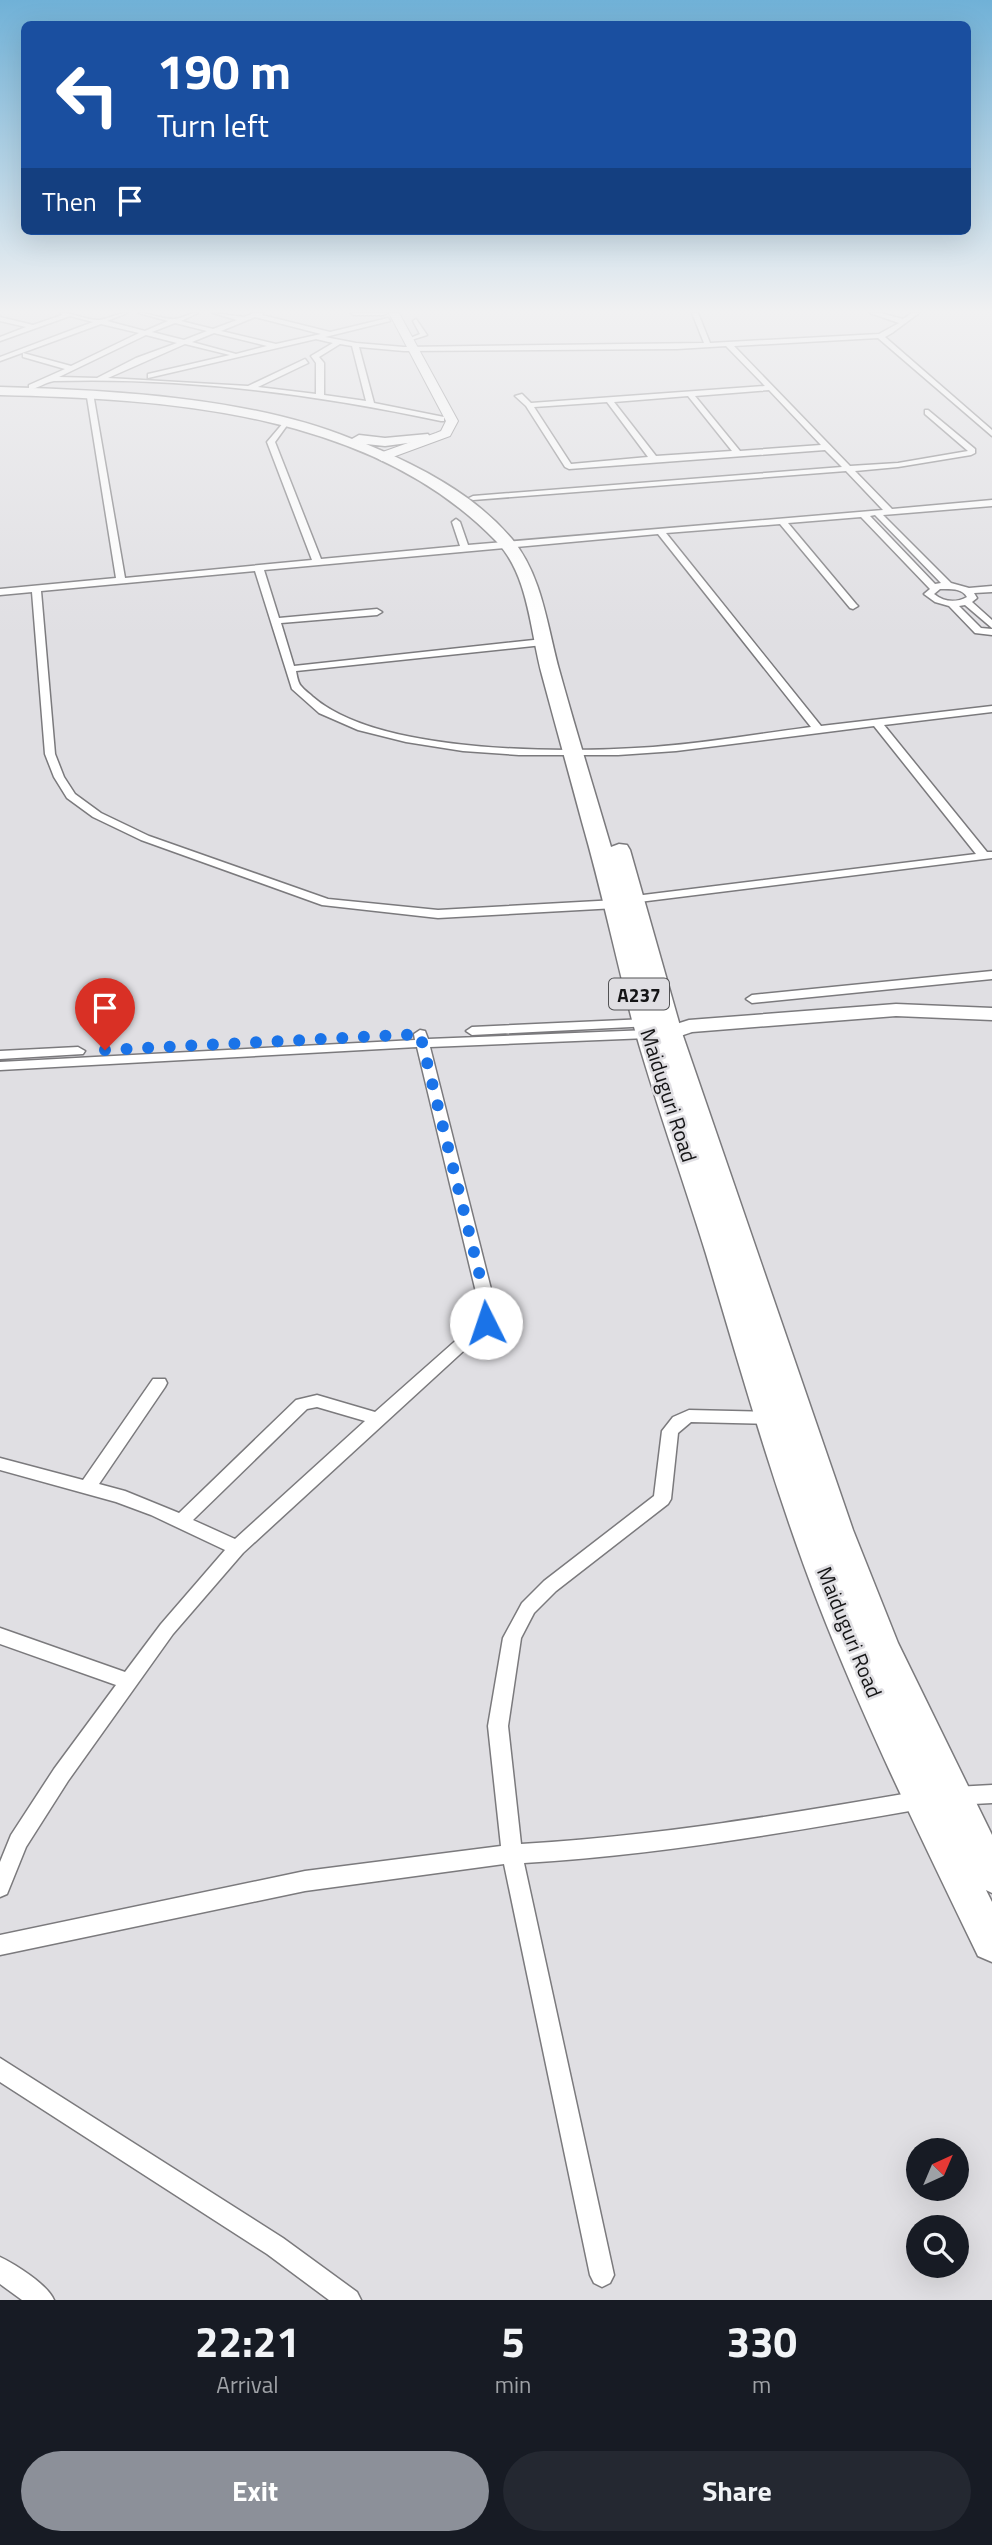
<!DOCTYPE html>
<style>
:root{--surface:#171b24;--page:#242831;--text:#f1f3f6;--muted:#9ea1a6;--accent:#8c9099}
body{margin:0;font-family:"Titillium Web",sans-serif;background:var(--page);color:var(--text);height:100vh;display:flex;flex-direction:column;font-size:26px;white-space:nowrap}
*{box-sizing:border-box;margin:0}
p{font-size:23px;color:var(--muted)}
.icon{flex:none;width:38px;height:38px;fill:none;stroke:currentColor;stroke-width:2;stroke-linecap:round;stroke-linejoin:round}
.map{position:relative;height:2300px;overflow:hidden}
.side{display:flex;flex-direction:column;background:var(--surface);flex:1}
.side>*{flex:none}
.banner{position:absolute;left:21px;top:21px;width:950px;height:214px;border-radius:10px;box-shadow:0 7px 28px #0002;background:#1a4fa0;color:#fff;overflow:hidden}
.needle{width:46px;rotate:44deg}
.tools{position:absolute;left:906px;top:2138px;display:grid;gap:14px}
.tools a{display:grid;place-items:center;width:63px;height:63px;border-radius:50%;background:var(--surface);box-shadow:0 7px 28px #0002;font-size:35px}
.pin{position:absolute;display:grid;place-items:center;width:60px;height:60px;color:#fff;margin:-72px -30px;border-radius:50% 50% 50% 0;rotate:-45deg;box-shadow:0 0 7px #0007}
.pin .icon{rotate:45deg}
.me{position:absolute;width:77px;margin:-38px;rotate:356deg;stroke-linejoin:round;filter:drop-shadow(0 0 5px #0008)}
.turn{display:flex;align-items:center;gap:24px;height:147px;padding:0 21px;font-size:32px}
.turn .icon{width:91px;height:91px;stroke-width:2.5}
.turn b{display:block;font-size:49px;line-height:60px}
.then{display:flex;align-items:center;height:66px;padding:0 21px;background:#0003;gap:14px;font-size:26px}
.eta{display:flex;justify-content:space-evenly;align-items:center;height:119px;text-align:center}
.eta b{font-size:42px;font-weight:700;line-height:49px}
.button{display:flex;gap:14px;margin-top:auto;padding:14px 21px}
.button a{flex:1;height:80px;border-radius:42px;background:var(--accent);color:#fff;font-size:28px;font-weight:700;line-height:80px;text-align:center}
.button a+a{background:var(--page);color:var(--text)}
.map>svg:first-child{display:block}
</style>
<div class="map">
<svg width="992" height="2300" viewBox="0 0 992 2300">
<rect width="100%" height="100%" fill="#e0dfe3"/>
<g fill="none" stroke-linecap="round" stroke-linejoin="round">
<!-- street casing -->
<g stroke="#7b7a7d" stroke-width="3">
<path id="street" d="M61,313C74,313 85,320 99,320C109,319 117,313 127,313L107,321L145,331L168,321L139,313C150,313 164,320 175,319C183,318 189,313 198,313L181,321L213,329L237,320L213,313L244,317L254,313H263L262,315L330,332L388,318L390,321L325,337L356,343L404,347L704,343L692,313H698L710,343L879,334L899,323L870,313H880L903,319L912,313H919L892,333L885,337L992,430V436L878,338L734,346L850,466L898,463L968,451L925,414V410H928L975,449V453L971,455L898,467L855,471L892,509L992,500V506L883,515L951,583L969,588L992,586V592L974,593L977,598L972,602L992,620V628L965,605L959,606L981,628L992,629V635L975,633L949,606L935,602L924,594L930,589L861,517L788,523L856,604L858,606L853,609L850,608L780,524L666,533L821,726L992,706V712L884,725L987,852H992V858L631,903L629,900L635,896L976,854L874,726L676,751L618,755H519L463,751L406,742L358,730L319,713L292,689L255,571L41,591L55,754L64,777L75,794L101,813L149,836L328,899L438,910L616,900L622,904L616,908L438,918L322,905L141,840L93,817L67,798L54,777L45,754L32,592L0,595V589L116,578L86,391L93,393L125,578L312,560L267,442L284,422L288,424L275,442L321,559L460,546L452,522L456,519L460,522L468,545L883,510L846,471L473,500L469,498L473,496L842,467L825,450L569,469L565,467L526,406L515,396L522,394L531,403L765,386L726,346L677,349L404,351L359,347L374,403L444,417V421H441C315,394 183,377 54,381C45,382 38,389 29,389V385L65,369L23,357V353L71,366L139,333L101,324L0,361V357L93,322L70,316L0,341V337L26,327L0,321V317L33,325L62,315ZM255,317L321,334L276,344L221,331ZM175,323L207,331L184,340L152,332ZM214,333L267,346L236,354L192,342ZM146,335L177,343L136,358L97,378L59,377ZM316,339L333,343L311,356L316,363V394L258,387L308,363L305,359L248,386L108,378L185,344L230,355L148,374V378ZM340,344L352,346L366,401L324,395V363L319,357ZM769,390L821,445L740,451L695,396ZM688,396L732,451L656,456L614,402ZM607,402L648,457L571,464L534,407ZM875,515L941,583L935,584L870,516ZM658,534L811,727C758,734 706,743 653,747C567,753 380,755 313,697C310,694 304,690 301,686C298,683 297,676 296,671L543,645L548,642L543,639L294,666L281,623L377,615L382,612L377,609L279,618L264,570ZM940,589C950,589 962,588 967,597C956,603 944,602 934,594Z
M351,313H387L384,315H354Z
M416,319L427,335L408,341V339L420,334L413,321Z
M992,971V979L752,1003L746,999L752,995Z
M646,1019L652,1023L651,1026L472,1035L466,1031L472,1027Z
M420,1030L425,1031L428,1039L648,1030L654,1034L648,1038L430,1047L497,1313L494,1323L243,1553L173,1634L68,1781L26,1847L7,1894L0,1897V1862L11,1835L54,1769L116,1685L0,1644V1628L125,1672L161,1624L225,1550L151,1515L116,1502L0,1470V1458L83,1480L153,1379H165L167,1383L165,1387L99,1484L125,1491L179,1513L296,1400L317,1395L375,1412L479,1320L481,1313L417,1047L0,1070V1062L415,1040L414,1034ZM317,1407L365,1421L235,1539L193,1520L307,1409Z
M78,1047L85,1051L83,1054L0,1059V1051Z
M689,1410L772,1412L778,1414L780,1418L778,1422L772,1424L691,1422L678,1433L671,1499L668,1504L556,1591L534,1613L521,1638L508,1726L521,1844C656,1836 788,1814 921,1791L928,1794L931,1800L928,1806L921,1809C789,1832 658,1855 524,1863L614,2275L610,2283L602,2287L594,2283L590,2275L504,1864L305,1891L0,1955V1935L305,1871L501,1846L488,1726L503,1638L522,1603L544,1581L654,1496L662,1431L673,1417Z
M992,1785V1803L955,1805L948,1802L945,1796L948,1790L955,1787Z
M0,2058L283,2238L357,2292L361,2300H329L267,2254L0,2082Z
M0,2257C15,2264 48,2285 54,2300H22L0,2284Z"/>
</g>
<!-- secondary casing -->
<g stroke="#7b7a7d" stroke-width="3">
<path id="secondary" d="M896,1004L992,1008V1020L896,1016L692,1032C678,1037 655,1046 643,1034L646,1030L667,1027L689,1020Z"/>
</g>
<!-- primary casing -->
<g stroke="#7b7a7d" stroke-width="2">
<path id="primary" d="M389,313H399L458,421L450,436L382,461L376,457L377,454L436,433L441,431L446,421Z"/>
</g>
<!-- highway casing -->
<g stroke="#7b7a7d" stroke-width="3">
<path id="highway" d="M0,387C110,390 249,397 352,439L359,435L385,438L428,434L430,437L428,440L423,441L385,446L366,444C419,466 474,494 512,539C543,577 547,627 560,673C576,731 594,789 611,847L619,844L627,845L630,850L682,1033L853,1530L898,1643L992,1835V1893L986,1890L992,1902V1962L978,1956C922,1840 865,1724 818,1603C774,1489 741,1371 706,1254C682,1176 654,1099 632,1020C615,954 601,888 582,822C569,773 555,724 542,675C530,631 529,575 496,541C371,412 169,399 0,395Z"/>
</g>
<!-- street -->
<use href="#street" fill="#fff" fill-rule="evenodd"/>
<!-- secondary -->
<use href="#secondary" fill="#fff" fill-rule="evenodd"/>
<!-- primary -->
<use href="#primary" fill="#fff" fill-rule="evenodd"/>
<!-- highway -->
<use href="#highway" fill="#fff" fill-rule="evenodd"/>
</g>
<!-- sky -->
<linearGradient id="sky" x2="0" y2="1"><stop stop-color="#70b1d7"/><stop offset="0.49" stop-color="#f1f1f2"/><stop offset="1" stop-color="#f1f1f2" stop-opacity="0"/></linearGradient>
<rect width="992" height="635" fill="url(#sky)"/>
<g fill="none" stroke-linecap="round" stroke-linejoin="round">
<!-- route -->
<path stroke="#1a73e8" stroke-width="12" stroke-dasharray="0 21.6" d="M105,1050L420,1034L489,1313L486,1323"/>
</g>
<g text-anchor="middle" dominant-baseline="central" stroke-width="5" stroke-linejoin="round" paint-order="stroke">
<!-- shield labels -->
<rect fill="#e0dfe3" stroke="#525254" stroke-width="2" x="609" y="978.5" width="60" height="31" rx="5"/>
<g font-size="19" font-weight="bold" fill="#151516">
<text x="639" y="994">A237</text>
</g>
<!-- street labels -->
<g font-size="21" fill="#151516" stroke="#e0dfe3">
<text transform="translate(669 1095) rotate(72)">Maiduguri Road</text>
<text transform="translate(850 1632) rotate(68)">Maiduguri Road</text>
</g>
</g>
</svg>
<div class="tools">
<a><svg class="needle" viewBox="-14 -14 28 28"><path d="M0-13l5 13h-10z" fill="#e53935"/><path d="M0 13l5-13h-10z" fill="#9ea1a6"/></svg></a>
<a><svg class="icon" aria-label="search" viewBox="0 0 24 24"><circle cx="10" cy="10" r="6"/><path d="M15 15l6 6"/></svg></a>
</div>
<div class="pin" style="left:105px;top:1050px;background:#d93025"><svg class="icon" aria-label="arrive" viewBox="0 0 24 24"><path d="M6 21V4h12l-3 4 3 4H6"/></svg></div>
<svg class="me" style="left:486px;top:1323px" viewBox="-20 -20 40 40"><circle r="19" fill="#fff"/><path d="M0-13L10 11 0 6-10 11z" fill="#1a73e8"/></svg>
<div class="banner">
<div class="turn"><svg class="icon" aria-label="left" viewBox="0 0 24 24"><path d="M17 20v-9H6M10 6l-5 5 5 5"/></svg><div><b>190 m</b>Turn left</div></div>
<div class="then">Then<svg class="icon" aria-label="arrive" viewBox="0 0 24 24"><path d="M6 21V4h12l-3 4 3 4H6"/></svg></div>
</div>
</div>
<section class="side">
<div class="eta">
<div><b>22:21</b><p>Arrival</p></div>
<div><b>5</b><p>min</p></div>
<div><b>330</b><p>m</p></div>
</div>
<div class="button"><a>Exit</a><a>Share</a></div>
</section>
